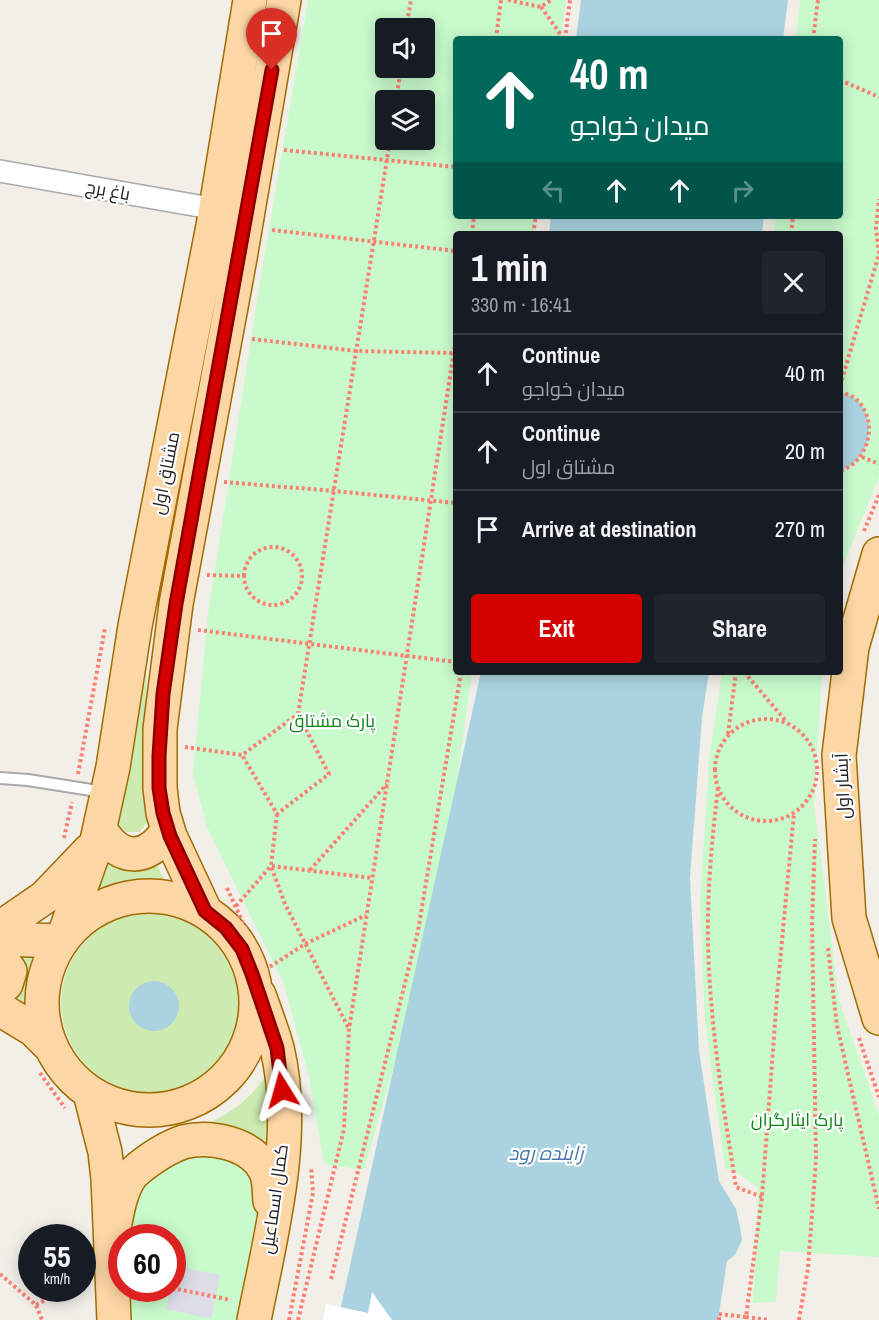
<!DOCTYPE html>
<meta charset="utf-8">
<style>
:root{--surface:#171b24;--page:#20242c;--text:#f1f3f6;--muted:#9ea1a6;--line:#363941;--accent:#d40000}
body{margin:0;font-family:"Archivo Narrow",Cairo,sans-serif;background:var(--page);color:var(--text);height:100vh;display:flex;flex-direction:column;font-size:22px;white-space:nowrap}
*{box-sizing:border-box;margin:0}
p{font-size:20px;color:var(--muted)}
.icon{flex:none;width:33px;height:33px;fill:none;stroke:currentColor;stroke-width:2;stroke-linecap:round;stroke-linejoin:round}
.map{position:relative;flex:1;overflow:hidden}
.details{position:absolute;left:453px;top:231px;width:390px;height:444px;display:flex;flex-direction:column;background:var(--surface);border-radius:6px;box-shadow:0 3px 15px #0003}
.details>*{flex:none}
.guide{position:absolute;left:453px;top:36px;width:390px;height:183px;border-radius:6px;box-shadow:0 3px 15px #0003;background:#00695c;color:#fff;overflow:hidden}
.fabs{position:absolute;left:375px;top:18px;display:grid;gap:12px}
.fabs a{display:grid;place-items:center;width:60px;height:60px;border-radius:6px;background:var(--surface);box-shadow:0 3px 15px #0003;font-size:30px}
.speed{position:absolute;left:18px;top:1224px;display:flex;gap:12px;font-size:30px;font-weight:700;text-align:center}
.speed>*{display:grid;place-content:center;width:78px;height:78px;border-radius:50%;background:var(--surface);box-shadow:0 3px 15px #0003;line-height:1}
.speed small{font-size:15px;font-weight:400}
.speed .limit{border:9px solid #d22;background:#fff;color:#111}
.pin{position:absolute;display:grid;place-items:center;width:51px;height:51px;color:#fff;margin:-62px -26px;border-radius:50% 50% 50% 0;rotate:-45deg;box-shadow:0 0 6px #0007}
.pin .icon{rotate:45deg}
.me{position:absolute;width:66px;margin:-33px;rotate:352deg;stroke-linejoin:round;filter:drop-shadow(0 0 4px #0008)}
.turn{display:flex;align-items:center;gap:21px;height:126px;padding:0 18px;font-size:27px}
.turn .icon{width:78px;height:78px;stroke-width:2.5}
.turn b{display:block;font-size:42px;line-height:51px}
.lanes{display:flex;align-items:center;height:57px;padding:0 18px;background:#0003;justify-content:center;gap:30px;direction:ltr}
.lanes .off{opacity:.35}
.round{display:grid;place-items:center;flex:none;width:63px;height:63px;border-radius:6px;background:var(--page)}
.overview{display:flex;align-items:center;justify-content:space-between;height:102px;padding:0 18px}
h1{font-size:36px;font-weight:800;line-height:45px}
.action{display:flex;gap:12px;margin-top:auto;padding:12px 18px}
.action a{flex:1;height:69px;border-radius:6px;background:var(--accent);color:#fff;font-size:24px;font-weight:800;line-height:69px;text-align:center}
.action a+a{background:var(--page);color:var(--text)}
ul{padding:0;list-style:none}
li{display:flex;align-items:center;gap:18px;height:78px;padding:0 18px;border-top:2px solid var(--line)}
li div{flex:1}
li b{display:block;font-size:22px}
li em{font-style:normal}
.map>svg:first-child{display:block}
</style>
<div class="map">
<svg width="879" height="1320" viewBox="0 0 879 1320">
<rect width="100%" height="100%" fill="#f2efe9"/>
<!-- grass -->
<path fill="#cdebb0" d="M147,673L144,760L148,821L140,832H127L112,823Z
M105,851L153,855L164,880L97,890Z
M61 1003a90 90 0 1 1 180 0a90 90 0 1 1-180 0Z
M50,947C37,976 33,994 38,1026L6,995L14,958Z
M269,1073L266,1148L205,1125C238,1109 246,1101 269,1073Z"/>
<!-- park -->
<path fill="#c8facc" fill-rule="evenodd" d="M308,0H566L561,39H456V216H536L533,234H456V672H472L439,910L364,1170L324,1164L309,1076L284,984L207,827L193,774L208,614L260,282ZM386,28H424V68H386ZM386,100H424V140H386Z
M800,0H879V477L842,568L840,579V234H774L776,216H840V39H796Z
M722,672H822L814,804L839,1000L879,1115V1257L780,1251L776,1302L753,1303L758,1188L743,1177L725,1168L705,1022L700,904L709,760Z
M184,1154L230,1158L249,1171L261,1201L241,1320H129L127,1289L172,1288V1238L124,1237L128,1211L144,1181Z"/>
<!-- plaza -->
<path fill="#dddde8" d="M176,1266L220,1275L211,1319L166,1309L171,1289L172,1288Z"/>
<!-- water -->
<path fill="#aad3df" d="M581,0H788L783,39H576Z
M551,216H764L762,234H549Z
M840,391C845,394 853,396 857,400C879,421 869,462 840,471Z
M481,672H709L702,717L690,878L699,1051L719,1181L736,1209L740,1227L742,1240L735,1255L727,1261L718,1320H338Z
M129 1006a25 25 0 1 1 50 0a25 25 0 1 1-50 0Z"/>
<!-- pier -->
<path fill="#fff" d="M372,1292L392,1320H323L326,1304L368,1313Z"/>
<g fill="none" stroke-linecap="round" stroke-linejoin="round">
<!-- lane casing -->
<g stroke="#a9a9a9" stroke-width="14">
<path id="lane" d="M0,778L28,780L104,792"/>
</g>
<!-- street casing -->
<g stroke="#a9a9a9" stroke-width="24">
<path id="street" d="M0,171L216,209"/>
</g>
<!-- primary casing -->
<g stroke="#a06b00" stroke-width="36">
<path id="primary" d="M879,554L852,647L839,755L849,918L879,1018
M100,829C120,862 147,862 168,830
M42 1003a107 107 0 1 1 214 0a107 107 0 1 1-214 0Z
M205,911L170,836L163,813L160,788V729L176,604L240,258L284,0
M0,928L45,897L90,850
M0,939L62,941
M62,941L96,845L113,767L135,626L213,226L250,0
M0,957L10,971L6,984L0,988
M0,1009L34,1030L52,1048
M90,1093L105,1152L108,1179L114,1320
M111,1243C116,1222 118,1195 130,1177C135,1170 144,1164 151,1159C161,1152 172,1146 183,1142C210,1135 251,1143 265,1170C270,1179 269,1191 270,1201
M254,1320C271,1235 298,1134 277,1048C272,1030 265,1012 259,995"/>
</g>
<!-- path -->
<path stroke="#fa8072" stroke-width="4" stroke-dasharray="3 3" stroke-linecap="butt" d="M508,0L541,7L551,0
M541,7L564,39
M406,28L411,0
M496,39L501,0
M565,39L570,0
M813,39L818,0
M840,80L879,97
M396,100L401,68
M284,150L456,167
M272,230L456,251
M472,234L474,216
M533,234L536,216
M791,234L793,216
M252,339L357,351L454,353
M840,386L879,254L876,228L879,199
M840,391C845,394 853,396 857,400C879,421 869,462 840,471
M862,457L879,464
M224,482L334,491L456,503
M864,531L879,495
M244 576a29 29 0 1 1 58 0a29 29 0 1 1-58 0Z
M207,575L244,576
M198,630L456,662
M744,672L786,721
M298,714L390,140
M715 770a51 51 0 1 1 102 0a51 51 0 1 1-102 0Z
M728,734L736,672
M185,747L242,755L298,714L329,774L277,814L242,755
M78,774L105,628
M718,788C712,839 707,891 708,943C710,1024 723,1106 736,1187L762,1197
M277,814L271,866L285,904L349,1029
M64,838L72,802
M310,870L387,784
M227,888L264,969
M106,895L163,886
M236,906L271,866L372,878
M828,948L837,1026L879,1209
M265,970L305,944L366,915
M859,1038L879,1097
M40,1073L65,1108
M0,1274L36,1305L42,1320
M331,1279L418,931L461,672
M172,1288L231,1300
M36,1305L68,1288
M746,1317L769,1320
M289,1320L313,1193L311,1167
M298,1320L344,1129L349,1029L456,338
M719,1320V1314L746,1317L762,1197L778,983L794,813
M799,1320L808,1268L816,1159L812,923L815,839"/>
<!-- lane -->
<use href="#lane" stroke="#fff" stroke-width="10"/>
<!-- street -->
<use href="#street" stroke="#fff" stroke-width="21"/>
<!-- primary -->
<use href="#primary" stroke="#fcd6a4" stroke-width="33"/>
</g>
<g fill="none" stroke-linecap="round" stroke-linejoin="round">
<!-- route casing -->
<g stroke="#8a0000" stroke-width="15">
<path id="route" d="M272,70L176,604L163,694L159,756V788L163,813L170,836L205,911L226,928L242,949L252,974L277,1048L282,1090"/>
</g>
<!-- route -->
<use href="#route" stroke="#d40000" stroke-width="10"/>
</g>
<g text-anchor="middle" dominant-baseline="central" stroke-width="4.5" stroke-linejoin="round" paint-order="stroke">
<!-- street labels -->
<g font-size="18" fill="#222" stroke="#fff">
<text transform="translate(108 190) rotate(10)">باغ برج</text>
<text transform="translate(165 473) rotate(-79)">مشتاق اول</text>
<text transform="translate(842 786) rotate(-92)">آبشار اول</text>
<text transform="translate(274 1199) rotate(-82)">کمال اسماعیل</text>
</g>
<!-- park labels -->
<g font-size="18" fill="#0c8416" stroke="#fff">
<text x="332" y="720">پارک مشتاق</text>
<text x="797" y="1119">پارک ایثارگران</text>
</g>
<!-- water labels -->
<g font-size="20" font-style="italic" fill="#4a7aab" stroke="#fff">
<text x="546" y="1152">زاینده رود</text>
</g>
</g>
</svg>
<div class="fabs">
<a><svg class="icon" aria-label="sound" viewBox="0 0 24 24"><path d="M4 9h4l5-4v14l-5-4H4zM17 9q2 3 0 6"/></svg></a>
<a><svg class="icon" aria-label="layers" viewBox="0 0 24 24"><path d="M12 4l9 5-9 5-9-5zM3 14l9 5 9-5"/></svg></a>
</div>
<div class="speed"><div>55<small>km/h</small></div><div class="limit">60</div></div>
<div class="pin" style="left:272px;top:70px;background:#d93025"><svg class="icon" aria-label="arrive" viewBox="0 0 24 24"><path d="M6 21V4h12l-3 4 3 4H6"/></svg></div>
<svg class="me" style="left:282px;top:1090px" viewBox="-20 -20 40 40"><path d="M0-17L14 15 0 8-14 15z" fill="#d40000" stroke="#fff" stroke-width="4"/></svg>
<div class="guide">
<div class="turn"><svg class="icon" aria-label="ahead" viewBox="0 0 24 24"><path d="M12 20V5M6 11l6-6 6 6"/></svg><div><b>40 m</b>میدان خواجو</div></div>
<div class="lanes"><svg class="icon off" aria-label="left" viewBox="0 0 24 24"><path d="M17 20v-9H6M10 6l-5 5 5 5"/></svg><svg class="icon" aria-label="ahead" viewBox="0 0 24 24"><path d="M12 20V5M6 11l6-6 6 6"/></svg><svg class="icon" aria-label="ahead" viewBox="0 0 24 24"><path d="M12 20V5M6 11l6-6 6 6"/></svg><svg class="icon off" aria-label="right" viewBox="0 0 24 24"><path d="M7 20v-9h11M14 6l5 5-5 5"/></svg></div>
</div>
<section class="details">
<div class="overview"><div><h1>1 min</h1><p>330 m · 16:41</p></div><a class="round"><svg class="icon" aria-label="close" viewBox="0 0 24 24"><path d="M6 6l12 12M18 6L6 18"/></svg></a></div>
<ul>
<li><svg class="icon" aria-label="ahead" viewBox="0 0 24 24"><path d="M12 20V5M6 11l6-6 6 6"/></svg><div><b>Continue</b><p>میدان خواجو</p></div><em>40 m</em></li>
<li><svg class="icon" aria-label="ahead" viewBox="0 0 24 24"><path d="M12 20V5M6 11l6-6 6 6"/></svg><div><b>Continue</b><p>مشتاق اول</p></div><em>20 m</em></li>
<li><svg class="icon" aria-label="arrive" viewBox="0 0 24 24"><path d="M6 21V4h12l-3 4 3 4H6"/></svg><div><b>Arrive at destination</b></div><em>270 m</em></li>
</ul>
<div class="action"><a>Exit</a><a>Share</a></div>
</section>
</div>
